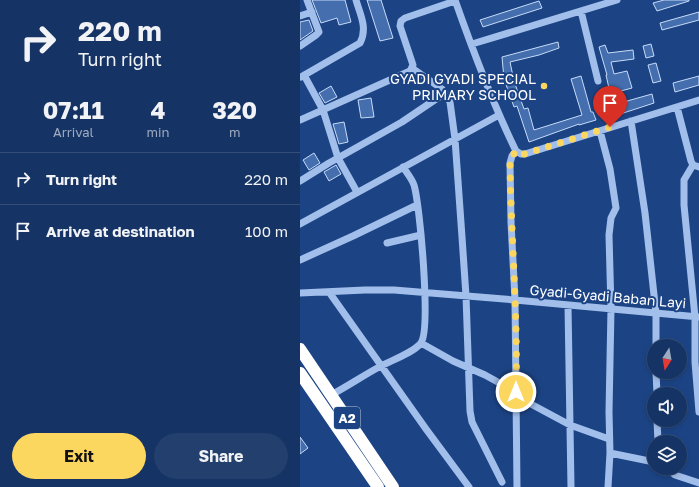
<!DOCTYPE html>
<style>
:root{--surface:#153364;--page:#223f6d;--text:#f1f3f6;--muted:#9daabf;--line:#344e78;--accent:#fcd760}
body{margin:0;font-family:"Golos Text",sans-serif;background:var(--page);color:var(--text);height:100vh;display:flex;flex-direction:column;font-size:15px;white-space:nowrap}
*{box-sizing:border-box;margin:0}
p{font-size:13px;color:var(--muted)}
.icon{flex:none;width:22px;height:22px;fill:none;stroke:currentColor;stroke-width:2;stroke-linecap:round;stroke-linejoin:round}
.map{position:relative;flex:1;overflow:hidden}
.drawer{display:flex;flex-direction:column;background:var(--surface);width:300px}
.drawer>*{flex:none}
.hud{background:#153364;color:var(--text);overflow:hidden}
.needle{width:26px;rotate:191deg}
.controls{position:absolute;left:347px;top:339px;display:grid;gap:8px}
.controls a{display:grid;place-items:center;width:40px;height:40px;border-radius:50%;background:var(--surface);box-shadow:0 2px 6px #0003,0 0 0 1px var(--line);font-size:20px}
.pin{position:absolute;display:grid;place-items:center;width:34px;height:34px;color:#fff;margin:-41px -17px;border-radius:50% 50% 50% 0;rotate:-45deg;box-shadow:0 0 4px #0007}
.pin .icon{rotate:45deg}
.me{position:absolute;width:44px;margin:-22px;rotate:0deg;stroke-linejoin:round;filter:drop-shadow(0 0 3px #0008)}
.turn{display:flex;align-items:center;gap:14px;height:84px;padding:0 12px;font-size:18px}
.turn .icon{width:52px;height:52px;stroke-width:2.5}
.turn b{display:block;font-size:28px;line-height:34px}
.eta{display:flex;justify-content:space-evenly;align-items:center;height:68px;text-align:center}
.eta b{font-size:24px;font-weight:700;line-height:28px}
.cta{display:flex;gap:8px;margin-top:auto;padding:8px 12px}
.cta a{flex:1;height:46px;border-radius:24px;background:var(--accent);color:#111;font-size:16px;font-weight:700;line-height:46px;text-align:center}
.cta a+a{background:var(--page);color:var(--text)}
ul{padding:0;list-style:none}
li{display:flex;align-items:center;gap:12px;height:52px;padding:0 12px;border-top:1px solid var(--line)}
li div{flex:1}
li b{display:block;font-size:15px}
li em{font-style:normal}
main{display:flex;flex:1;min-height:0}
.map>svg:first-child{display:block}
</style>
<main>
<section class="drawer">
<div class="hud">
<div class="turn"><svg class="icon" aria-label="right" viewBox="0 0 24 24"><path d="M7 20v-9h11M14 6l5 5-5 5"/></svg><div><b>220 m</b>Turn right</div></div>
</div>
<div class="eta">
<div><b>07:11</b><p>Arrival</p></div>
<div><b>4</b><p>min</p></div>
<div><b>320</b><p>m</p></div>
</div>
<ul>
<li><svg class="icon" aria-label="right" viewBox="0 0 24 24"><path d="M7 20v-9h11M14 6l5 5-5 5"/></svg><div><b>Turn right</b></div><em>220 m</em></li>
<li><svg class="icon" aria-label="arrive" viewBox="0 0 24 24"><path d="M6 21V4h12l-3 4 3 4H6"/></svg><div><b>Arrive at destination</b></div><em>100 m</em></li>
</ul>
<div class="cta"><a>Exit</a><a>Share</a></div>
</section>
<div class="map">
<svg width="399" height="487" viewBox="0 0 399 487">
<rect width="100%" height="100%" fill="#1c4485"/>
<!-- building -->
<path fill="#446eae" stroke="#c7dbf8" d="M12,0H45L51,22L39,25L37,18L21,23Z
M67,0H81L93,38L80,41Z
M364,0H389V1L357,11L353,3Z
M239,1L242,8L183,27L180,20Z
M399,12V20L362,30L360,23Z
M9,20L13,31L0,40V22Z
M258,42L259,48L239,55L210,62L214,81L224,109L228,108L234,130L282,115L271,79L281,76L291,112H293L296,120L279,125V124L229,142L217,106L214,107L204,79L202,57Z
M351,44L354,56L346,58L343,46Z
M305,45L308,53L333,50L334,59L311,62L314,74L327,71L332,88L317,92L320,103L352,94L354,103L308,118L306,107L313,106L306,75H307L299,47Z
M356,63L361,81L353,83L348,65Z
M399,76V85L375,92L373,83Z
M31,86L37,97L25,103L19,93Z
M71,98L74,117L61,118L58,100Z
M44,122L48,142L39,144L33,124Z
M14,153L20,163L9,170L3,160Z
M36,165L41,174L29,181L24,172Z
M0,437L8,448L0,454Z"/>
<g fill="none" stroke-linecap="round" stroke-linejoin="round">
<!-- minor -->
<path stroke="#a2bfeb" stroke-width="7" d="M155,0C173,51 192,102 216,151L221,154H225L399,100
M281,11L298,81
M0,16L12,12
M172,44L317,0
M0,46L16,35L19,32L7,0
M112,68L142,89L150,102L155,139L162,237L166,296L170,411L172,422L202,482
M4,75L23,110L38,158L57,192
M1,77L60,43C68,28 60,14 56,0
M377,107L391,161L393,165L399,167
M0,120L110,71L113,65L100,26L101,21L105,18L155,1
M331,121L345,213L356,313V346
M300,131L310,169L316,208L311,218L309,235L311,309L309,412L310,453L308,487
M216,151L212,156L210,163L211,222L215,300L217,487
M393,165L384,180V205L395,317V362L399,412
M0,181L29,163L102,122L145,93
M0,224L199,115
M87,243L121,235
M0,260L53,236L117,205
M29,292L126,429L169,487
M0,293L65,290H94L215,300L399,317
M268,305L271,487
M121,343L153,361L185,375L216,392
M356,372L357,394
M31,395C48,386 64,375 81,366C92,360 113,353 121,343C131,328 120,205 114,185C112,179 107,173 103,167
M216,396L270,425L309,439
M357,420L358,442
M310,453L354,462
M366,468L375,475L399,483"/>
<!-- highway -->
<path stroke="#fff" stroke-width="12" d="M0,349L93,487
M0,373L78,487"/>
</g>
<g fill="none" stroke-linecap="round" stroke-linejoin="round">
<!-- route -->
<path stroke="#fcd760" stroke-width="7" stroke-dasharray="0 12.6" d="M216,392C218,315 211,239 210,163L212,156L216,151L221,154H225L310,127"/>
</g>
<!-- markers -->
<circle fill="#fcd760" stroke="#1c4485" stroke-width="1.5" cx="244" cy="86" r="4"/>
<g text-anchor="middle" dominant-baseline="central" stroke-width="4" stroke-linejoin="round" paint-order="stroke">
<!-- shield labels -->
<rect fill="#1c4485" stroke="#bbc7da" stroke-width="1" x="34" y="407" width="26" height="22" rx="3"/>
<g font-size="13" font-weight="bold" fill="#fff">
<text x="47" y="418">A2</text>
</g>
<!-- poi labels -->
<g font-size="14" fill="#fff" stroke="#1c4485" text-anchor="end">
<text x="236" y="78">GYADI GYADI SPECIAL<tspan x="236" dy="16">PRIMARY SCHOOL</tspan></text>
</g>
<!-- street labels -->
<g font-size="14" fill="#fff" stroke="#1c4485">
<text transform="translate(308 296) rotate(5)">Gyadi-Gyadi Baban Layi</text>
</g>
</g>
</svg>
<div class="controls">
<a><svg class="needle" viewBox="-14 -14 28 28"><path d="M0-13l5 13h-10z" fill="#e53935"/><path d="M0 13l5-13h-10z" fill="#9daabf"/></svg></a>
<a><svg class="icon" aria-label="sound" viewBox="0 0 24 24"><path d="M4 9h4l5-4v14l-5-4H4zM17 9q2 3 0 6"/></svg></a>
<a><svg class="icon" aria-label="layers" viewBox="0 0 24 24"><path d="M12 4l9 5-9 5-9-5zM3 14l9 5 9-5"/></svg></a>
</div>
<div class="pin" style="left:310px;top:127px;background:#d93025"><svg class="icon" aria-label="arrive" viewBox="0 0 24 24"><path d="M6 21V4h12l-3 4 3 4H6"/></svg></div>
<svg class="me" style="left:216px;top:392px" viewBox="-20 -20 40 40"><circle r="17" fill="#fcd760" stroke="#fff" stroke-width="3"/><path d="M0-11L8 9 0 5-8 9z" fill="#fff"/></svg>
</div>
</main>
